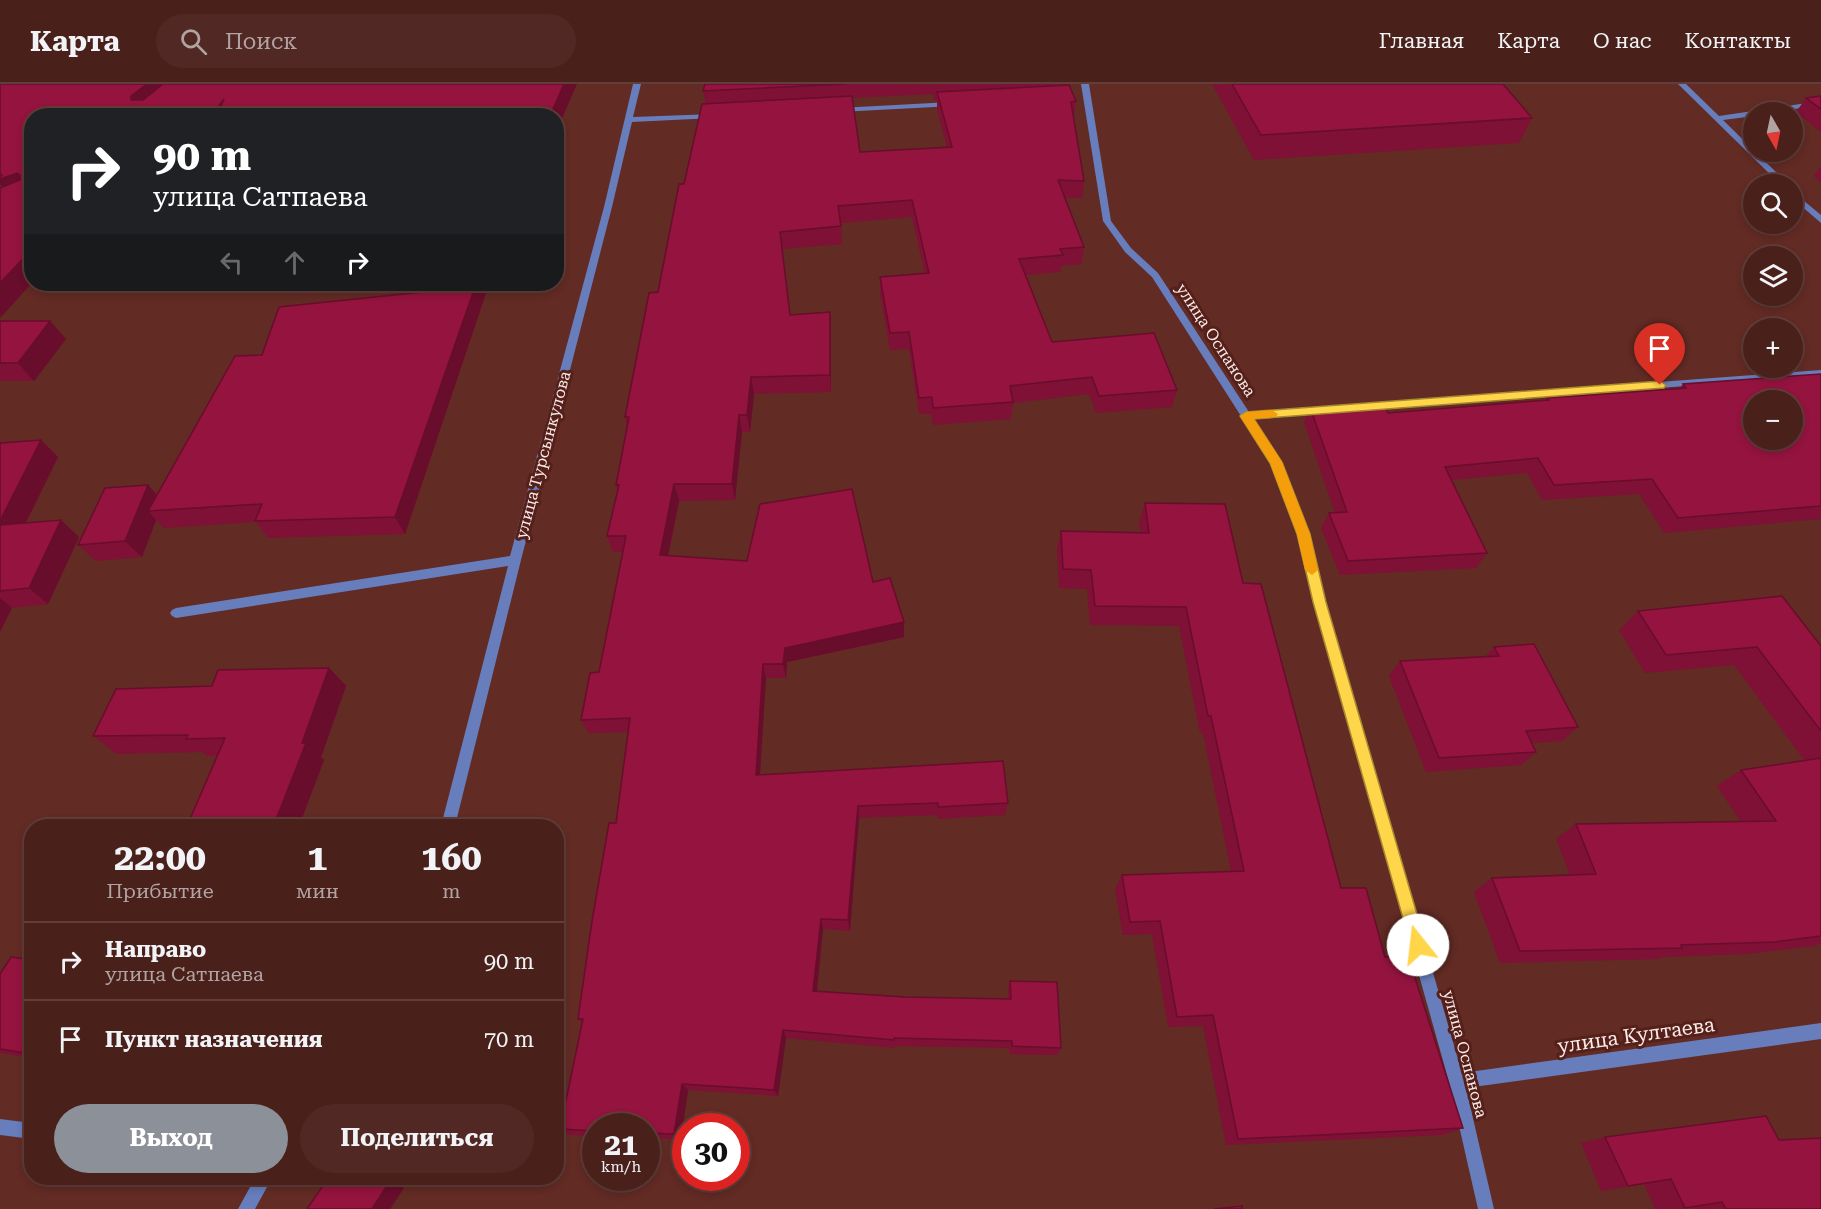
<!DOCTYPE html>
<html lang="ru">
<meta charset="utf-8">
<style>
:root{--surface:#4a201b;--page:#512824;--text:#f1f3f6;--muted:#b2a3a3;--line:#613e3a;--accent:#8c9099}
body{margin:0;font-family:"Roboto Serif",serif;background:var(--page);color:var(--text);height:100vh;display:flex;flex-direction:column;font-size:22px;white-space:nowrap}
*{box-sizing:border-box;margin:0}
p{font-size:20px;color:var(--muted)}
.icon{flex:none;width:33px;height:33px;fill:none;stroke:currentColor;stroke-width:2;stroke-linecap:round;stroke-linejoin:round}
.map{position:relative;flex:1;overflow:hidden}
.sheet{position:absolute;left:24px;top:735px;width:540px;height:366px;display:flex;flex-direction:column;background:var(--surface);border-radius:24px;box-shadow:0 3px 9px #0003,0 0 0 2px var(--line)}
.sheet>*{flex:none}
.hud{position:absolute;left:24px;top:24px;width:540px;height:183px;border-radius:24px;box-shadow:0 3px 9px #0003,0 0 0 2px var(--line);background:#202124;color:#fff;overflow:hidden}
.needle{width:39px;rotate:171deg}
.buttons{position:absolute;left:1743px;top:18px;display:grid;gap:12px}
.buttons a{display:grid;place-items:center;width:60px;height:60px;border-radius:50%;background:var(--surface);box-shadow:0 3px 9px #0003,0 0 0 2px var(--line);font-size:30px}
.speed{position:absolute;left:582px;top:1029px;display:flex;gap:12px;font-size:30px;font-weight:700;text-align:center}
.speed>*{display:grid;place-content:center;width:78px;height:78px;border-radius:50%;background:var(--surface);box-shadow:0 3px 9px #0003,0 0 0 2px var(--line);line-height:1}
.speed small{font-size:15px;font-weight:400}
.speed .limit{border:9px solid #d22;background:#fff;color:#111}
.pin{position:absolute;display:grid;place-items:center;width:51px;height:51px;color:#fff;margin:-62px -26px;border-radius:50% 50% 50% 0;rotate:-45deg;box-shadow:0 0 6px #0007}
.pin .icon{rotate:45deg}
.me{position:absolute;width:66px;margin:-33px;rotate:344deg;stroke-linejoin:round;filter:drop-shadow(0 0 4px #0008)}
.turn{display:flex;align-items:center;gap:21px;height:126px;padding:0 30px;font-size:27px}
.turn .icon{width:78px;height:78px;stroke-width:2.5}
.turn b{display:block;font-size:42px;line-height:51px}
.lanes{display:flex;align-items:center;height:57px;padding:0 30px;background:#0003;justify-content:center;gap:30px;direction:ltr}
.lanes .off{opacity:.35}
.eta{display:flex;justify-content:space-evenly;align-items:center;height:102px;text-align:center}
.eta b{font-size:36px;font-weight:700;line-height:42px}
.action{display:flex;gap:12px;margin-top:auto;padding:12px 30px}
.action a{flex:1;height:69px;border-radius:36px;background:var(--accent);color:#fff;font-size:24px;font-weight:700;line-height:69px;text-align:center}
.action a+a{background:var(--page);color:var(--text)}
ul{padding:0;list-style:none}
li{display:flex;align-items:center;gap:18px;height:78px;padding:0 30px;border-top:2px solid var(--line)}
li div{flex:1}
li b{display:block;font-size:22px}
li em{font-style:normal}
header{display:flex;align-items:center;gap:36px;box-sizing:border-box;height:84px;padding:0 30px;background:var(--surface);border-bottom:2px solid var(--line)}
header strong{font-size:28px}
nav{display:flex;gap:33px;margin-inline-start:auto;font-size:21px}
.search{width:420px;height:54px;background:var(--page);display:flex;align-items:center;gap:15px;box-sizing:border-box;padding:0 21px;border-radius:33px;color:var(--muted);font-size:22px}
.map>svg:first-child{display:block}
</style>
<header>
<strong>Карта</strong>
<div class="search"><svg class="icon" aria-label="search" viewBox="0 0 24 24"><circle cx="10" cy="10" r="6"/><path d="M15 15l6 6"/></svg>Поиск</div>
<nav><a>Главная</a><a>Карта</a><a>О нас</a><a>Контакты</a></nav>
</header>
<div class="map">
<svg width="1821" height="1125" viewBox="0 0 1821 1125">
<rect width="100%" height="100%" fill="#622b24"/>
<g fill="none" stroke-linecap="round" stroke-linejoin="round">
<!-- minor -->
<path fill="#677dbc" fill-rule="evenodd" d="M633,0H641L633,33L714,30L718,32L714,34L632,38L612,123L521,476L455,742H441L508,482L176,534L172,532L170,529L172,526L176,524L510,472L604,123Z
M1081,0H1089L1111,137L1131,164L1158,189L1249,328L1323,322L1328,326L1323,330L1253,335L1281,378L1309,450L1326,518L1462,989L1821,939V955L1466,1004L1494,1125H1478L1449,998L1314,518L1297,450L1271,379L1152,193L1125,168L1103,137Z
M1678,0H1686L1719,32L1821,17V21L1774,28H1754V32L1723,36L1788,100H1780Z
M951,18L955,20L954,22L839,28L835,26L839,24Z
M1792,107L1821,131V139L1792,114Z
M1821,286V292L1361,326L1356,323L1361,320Z
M0,1035L32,1039V1055L0,1051Z
M255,1094H272L255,1125H238Z"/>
</g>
<!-- wall -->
<path fill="#7f1036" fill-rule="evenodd" d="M705,0H1065V2L1076,17L1074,34L1084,97L1082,114H1064L1084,163L1081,180L1061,182L1060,188L1026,191L1052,258L1177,306L1172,323L1096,329L1089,310L1013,319L1011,335L933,341L931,330H919L909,265L890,266L880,210V193L925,190L912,133L841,139L842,160L782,165L790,231L830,228L831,245V308L754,310L750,348H742L735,416L679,417L668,472L873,498L904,553L787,578L786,594H766L760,691L1008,719L1005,731L938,735L937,731L859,734L850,847L823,845L817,907L905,913L1008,915V906L1010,897L1061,964L1057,971L1010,970L1009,964L895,962V964L786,954L778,1012L688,1006L681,1055L646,1054V1042H596V1052L570,1051L560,1045L582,939L578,935L616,739L628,648L589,649L581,636L599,588L623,468H613L607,452L618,407L616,401L627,342L625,333L658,208L684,100L706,20L703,7ZM933,10L934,16H937V25L947,63L860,68L852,14Z
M1212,0H1503L1532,34L1519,59L1254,76Z
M1821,12V48L1796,28L1806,14Z
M1821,82V98L1814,92Z
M377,200H489L405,450L268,454L256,438L164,444L156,436L142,473L96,477L78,461L148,401L157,411L262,271L432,207V205Z
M0,237H50L66,255L34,297H0Z
M1821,290V435L1664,449L1639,410L1542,416L1527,389L1452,396L1487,469L1476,484L1340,491L1321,444L1329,429H1335L1304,338L1310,323L1388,329L1545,316L1547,314L1680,304L1683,300Z
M41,356L58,373L26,439L79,453L48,520L12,524L0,548V359Z
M1145,419L1243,499L1341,804L1385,873L1463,1044L1443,1051L1226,1061L1203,942L1168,943L1152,850L1123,851L1115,805L1122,791L1231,787L1203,649H1200L1179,542L1090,541L1087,505L1059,504L1057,466L1061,447L1141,449L1139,439Z
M1638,527L1821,562V859L1814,862L1747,870L1664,873L1657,875L1500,879L1474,808L1492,794L1570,791L1556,755L1576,740L1741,738L1717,702L1741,686L1805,677L1734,581L1645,589L1619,546Z
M1494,563L1578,643L1562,657L1532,659L1536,668L1521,681L1426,688L1389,592L1400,577L1486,572Z
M329,584L346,602L321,673L324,676L299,742H187L217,672H208L202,668L117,670L93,652L212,602Z
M32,876V974L0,969V890Z
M1605,1053L1779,1056L1821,1125H1693L1692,1123L1677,1125H1655L1644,1100L1601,1107L1581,1059Z"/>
<!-- shaded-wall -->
<path fill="#680d2c" d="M147,0H179L143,30L131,16V12Z
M564,0H577L556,48V32H550Z
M224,15L233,32H211Z
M17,89L31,107L11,114L0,100V95Z
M32,165V199L0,234V199Z
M476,200H489L405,450L395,433Z
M830,228L831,245V308L830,291Z
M50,237L66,255L34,297L18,279Z
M751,293L754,310L750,348L747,331Z
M739,331L742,348L735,416L732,400Z
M41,356L58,373L16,458L0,444V437Z
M674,400L679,417L665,487L660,471Z
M148,401L163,418L148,427L156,436L142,473L125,457Z
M61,436L79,453L48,520L29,504Z
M0,514L12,524L0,548Z
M904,538V553L787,578L786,594L783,580L785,564Z
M763,580L766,594L759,704L756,691Z
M329,584L346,602L321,673L324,676L299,742H273Z
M858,722L859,734L850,847L848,836Z
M821,835L823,845L816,915L813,907Z
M783,946L786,954L778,1012L774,1006Z
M682,1000L688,1006L681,1055L674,1050Z
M377,1094H385L404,1104L390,1125H372Z"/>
<!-- building -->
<path fill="#94133f" stroke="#680d2c" stroke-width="1.5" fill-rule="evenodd" d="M0,0H147L131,12V16H143L163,0H564L550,32H217L224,15L211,32H32V165L0,199V104L20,96V91L17,89L0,95V93L2,91L0,90Z
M705,0H845L703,7Z
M1232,0H1503L1532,34L1261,51Z
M1069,1L1076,17L1071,18L1084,97L1058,96L1084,163L1060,165L1063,171L1019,175L1052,258L1154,249L1177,306L1099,312L1092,293L1010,302L1013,318L933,324L932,313L919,314L909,248L890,249L880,193L929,189L912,116L838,122L841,142L780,148L790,231L830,228V291L751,293L747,331H739L732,400H674L660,471L747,477L760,420L852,405L873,498L890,494L904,538L785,564L783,580H763L756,691L1003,677L1008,719L938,723V719L858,722L848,836L821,835L813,907L905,913L1011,915L1010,897L1057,898L1061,964L1012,962V957L894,954V956L783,946L774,1006L682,1000L674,1050L646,1049V1042H596V1047L560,1045L583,935H578L592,837L609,739H616L630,634L581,636L590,589L599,588L626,452H607L619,401H616L629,333H625L649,209L658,208L679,100H684L702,20L852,12L860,68L952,63L937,8Z
M1821,12V25L1806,14Z
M432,200H476L395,433L255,437L262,420L148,427L235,272L262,271L279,223L432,207Z
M0,237H50L18,279H0Z
M1821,290V422L1678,434L1652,395L1554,401L1538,374L1445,383L1487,469L1348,477L1329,429L1347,428L1310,323L1385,322L1388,329L1549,316L1547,314L1686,304L1683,300ZM1754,316H1792V356H1754Z
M41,356L0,437V359Z
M148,401L125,457L78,461L105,404Z
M1145,419L1225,420L1243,499L1261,500L1341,804H1366L1385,873L1408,872L1463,1044L1238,1055L1213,931L1177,933L1160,837L1130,838L1122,791L1244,787L1211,632H1208L1186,523L1095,522L1091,486L1063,485L1061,447L1149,449Z
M61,436L29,504L0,507V441Z
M1782,512L1821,562V647L1757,563L1666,571L1638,527Z
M1534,560L1578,643L1526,647L1536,668L1439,674L1400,577L1499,572L1494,563Z
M329,584L302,659H306L281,723L273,742H187L225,654L186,655L188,651L93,652L116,605L212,602L218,586Z
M1821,674V852L1775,858L1681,861L1682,864L1520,867L1492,794L1596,790L1576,740L1776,737L1741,686Z
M11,873L32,876V970L0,965V890Z
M1766,1032L1779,1056L1821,1054V1125H1726L1722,1118L1685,1124L1671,1095L1628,1102L1605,1053Z
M328,1094H377L388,1100L372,1125H307Z
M1242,1122V1125H1214Z"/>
<!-- route -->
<path fill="#ffd54a" stroke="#a68a30" stroke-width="1.5" d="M1660,297L1666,301L1664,304L1254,335L1282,378L1310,450L1326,518L1426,861L1424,866L1418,869L1412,866L1313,518L1297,450L1270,379L1240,332L1246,328Z"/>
<!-- slow -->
<path fill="#f59e0b" d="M1272,326L1278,330L1276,333L1254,335L1282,378L1310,450L1318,486L1312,491L1305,486L1297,450L1270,379L1240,332L1246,328Z"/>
<g text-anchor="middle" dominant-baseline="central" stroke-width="6" stroke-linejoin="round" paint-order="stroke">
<!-- street labels -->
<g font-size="16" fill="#faebe9" stroke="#56201a">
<text transform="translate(1216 256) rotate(57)">улица Оспанова</text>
<text transform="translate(543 371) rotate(-75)">улица Турсынкулова</text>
<text transform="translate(1465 970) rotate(75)">улица Оспанова</text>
</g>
<!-- near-street labels -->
<g font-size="20" fill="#faebe9" stroke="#56201a">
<text transform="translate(1636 951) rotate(-8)">улица Култаева</text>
</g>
</g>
</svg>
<div class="buttons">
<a><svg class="needle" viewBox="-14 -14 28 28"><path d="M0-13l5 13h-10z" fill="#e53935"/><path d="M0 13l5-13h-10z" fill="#b2a3a3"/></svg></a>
<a><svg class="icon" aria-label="search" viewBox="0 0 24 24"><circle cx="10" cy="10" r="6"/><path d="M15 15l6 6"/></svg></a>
<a><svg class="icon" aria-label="layers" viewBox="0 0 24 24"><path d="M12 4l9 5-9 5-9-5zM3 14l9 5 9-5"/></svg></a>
<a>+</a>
<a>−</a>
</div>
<div class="speed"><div>21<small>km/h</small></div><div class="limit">30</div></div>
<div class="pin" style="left:1660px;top:301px;background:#d93025"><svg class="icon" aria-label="arrive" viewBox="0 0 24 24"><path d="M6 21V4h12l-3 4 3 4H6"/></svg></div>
<svg class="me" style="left:1418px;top:861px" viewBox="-20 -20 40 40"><circle r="19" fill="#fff"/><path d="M0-13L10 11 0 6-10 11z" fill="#ffd54a"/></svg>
<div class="hud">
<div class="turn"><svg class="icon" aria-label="right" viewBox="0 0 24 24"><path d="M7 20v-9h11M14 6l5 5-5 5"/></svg><div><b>90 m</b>улица Сатпаева</div></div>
<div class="lanes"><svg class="icon off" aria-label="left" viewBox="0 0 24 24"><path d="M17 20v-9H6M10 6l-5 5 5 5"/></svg><svg class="icon off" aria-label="ahead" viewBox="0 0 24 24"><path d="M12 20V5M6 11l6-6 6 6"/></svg><svg class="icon" aria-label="right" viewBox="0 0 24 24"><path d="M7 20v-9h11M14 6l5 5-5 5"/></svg></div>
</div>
<section class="sheet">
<div class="eta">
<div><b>22:00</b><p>Прибытие</p></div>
<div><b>1</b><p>мин</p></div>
<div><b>160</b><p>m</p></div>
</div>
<ul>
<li><svg class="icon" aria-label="right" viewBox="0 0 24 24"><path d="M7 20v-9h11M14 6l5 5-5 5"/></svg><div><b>Направо</b><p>улица Сатпаева</p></div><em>90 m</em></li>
<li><svg class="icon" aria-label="arrive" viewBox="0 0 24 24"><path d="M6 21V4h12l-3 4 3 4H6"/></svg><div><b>Пункт назначения</b></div><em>70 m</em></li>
</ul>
<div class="action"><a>Выход</a><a>Поделиться</a></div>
</section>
</div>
